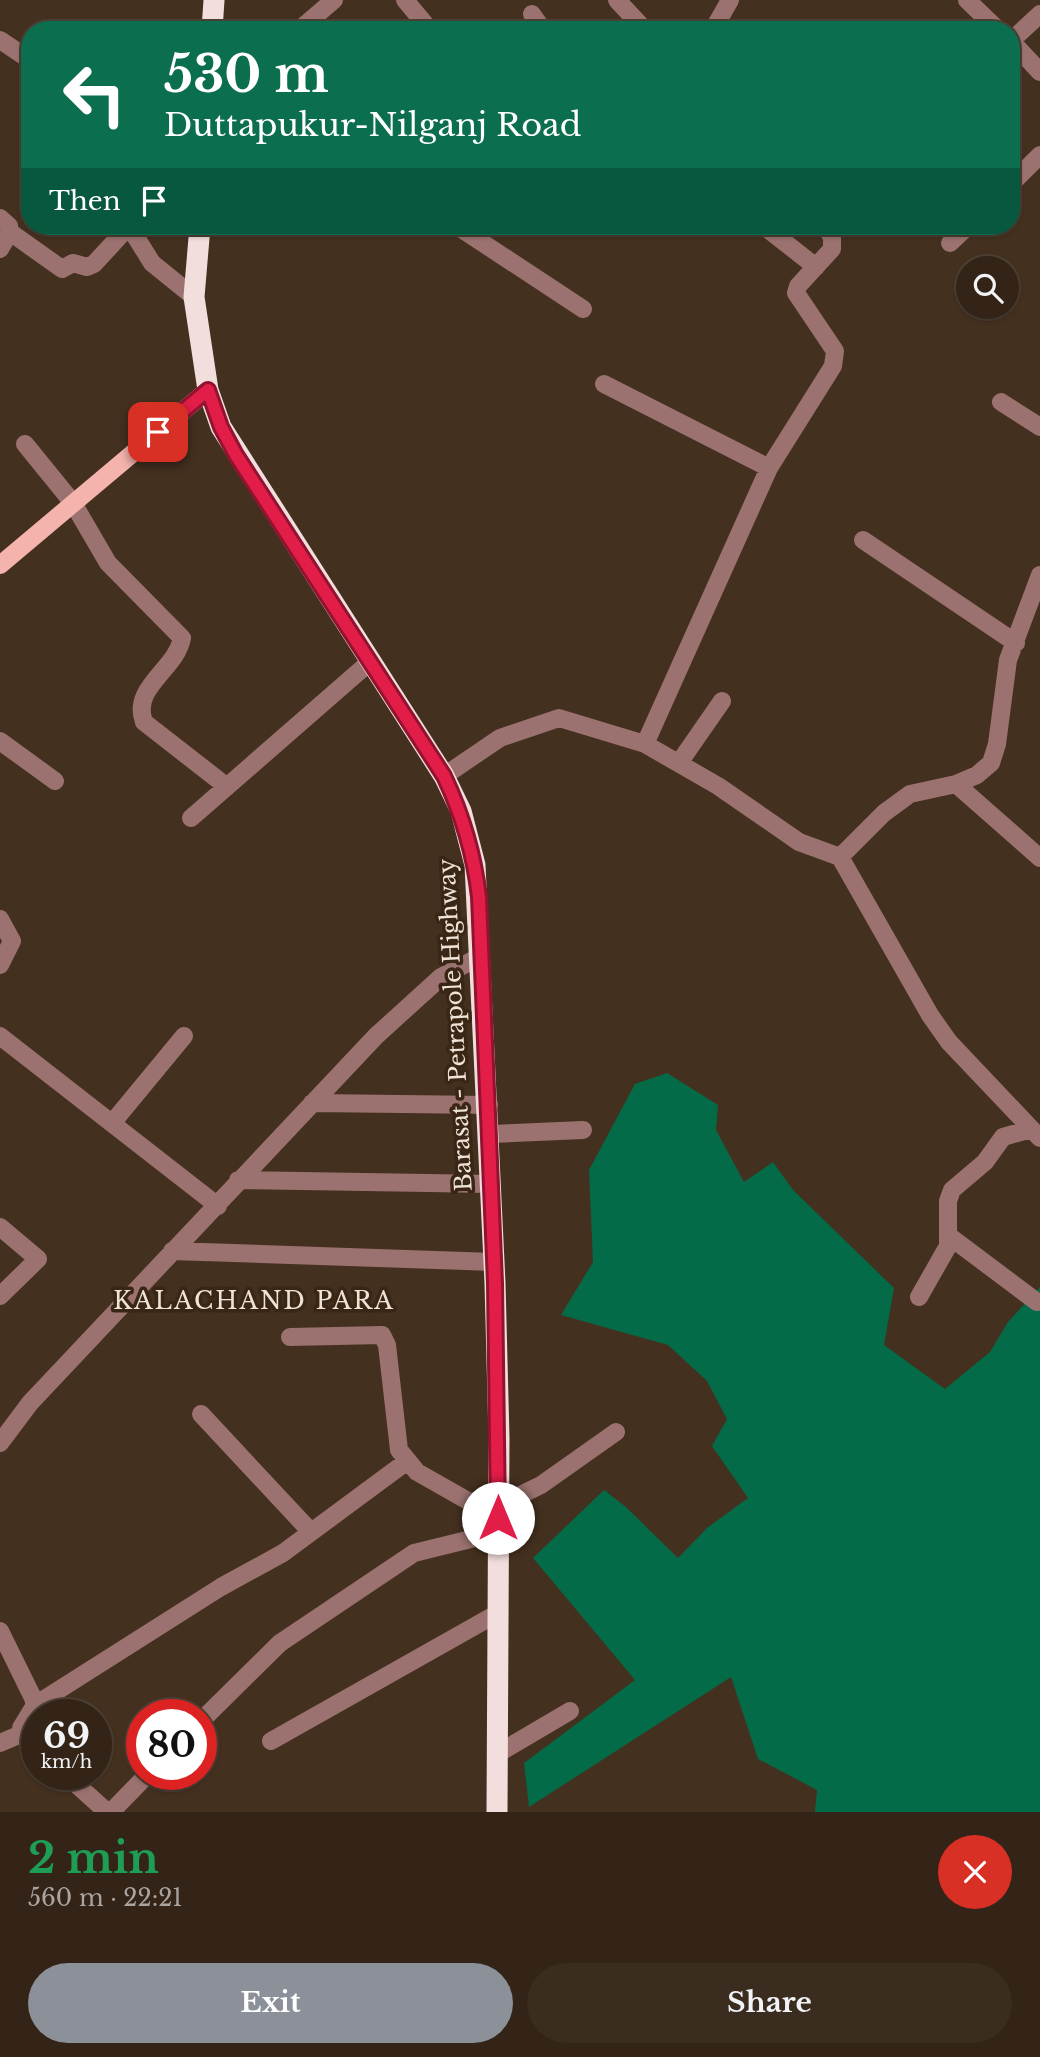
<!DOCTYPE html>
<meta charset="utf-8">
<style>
:root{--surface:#332417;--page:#3b2c20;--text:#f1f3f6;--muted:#a9a4a1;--line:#4e4136;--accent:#8c9099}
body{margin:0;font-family:"Libre Baskerville",serif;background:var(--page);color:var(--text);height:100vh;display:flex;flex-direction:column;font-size:26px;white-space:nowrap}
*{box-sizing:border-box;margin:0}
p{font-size:23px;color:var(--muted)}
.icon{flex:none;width:38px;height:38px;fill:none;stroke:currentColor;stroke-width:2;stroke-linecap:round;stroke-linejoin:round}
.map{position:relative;height:1812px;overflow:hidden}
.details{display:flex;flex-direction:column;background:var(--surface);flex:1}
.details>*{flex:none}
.top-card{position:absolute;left:21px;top:21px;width:999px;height:214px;border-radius:28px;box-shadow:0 2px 5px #0004,0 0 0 2px var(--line);background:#0b6e4f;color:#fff;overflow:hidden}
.fabs{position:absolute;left:956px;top:256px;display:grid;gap:14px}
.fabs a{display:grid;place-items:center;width:63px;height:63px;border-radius:50%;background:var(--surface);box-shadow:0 2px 5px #0004,0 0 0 2px var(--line);font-size:35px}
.speed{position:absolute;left:21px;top:1699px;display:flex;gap:14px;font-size:35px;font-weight:700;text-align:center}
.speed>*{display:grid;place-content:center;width:91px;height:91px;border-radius:50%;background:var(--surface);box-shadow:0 2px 5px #0004,0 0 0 2px var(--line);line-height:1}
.speed small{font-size:18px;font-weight:400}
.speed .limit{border:10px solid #d22;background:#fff;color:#111}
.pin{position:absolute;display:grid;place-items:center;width:60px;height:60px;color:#fff;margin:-30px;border-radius:14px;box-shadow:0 4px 10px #0006}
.me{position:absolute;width:77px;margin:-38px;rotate:0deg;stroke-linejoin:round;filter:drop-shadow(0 0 5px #0008)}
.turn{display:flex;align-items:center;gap:24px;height:147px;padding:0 28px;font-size:32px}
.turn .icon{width:91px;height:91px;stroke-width:2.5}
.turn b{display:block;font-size:49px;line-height:60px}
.then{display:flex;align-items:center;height:66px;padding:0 28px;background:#0003;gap:14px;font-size:26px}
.round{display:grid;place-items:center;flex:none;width:74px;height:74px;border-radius:37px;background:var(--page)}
.headline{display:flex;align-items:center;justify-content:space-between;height:119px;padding:0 28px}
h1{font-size:42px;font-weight:700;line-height:52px;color:#1e9e55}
.cta{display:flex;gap:14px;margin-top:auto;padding:14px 28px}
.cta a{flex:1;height:80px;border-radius:42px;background:var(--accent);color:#fff;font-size:28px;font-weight:700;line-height:80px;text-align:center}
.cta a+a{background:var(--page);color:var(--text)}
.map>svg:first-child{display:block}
</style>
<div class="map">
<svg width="1040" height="1812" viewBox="0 0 1040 1812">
<rect width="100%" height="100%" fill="#44301f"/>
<!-- green -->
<path fill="#036b47" d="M667,1073L718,1105L716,1130L744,1182L773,1162L793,1190L894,1288L884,1345L945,1389L990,1352L1008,1322L1040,1287V1812H815L817,1790L758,1759L731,1677L529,1807L524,1763L635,1680L533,1558L604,1490L626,1507L678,1558L707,1528L748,1498L712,1446L727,1419L707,1381L668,1345L561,1315L593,1262L589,1170L635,1084Z"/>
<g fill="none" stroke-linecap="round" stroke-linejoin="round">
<!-- minor -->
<path stroke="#9b726f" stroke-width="18" d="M405,0L430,30
M617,0L645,30
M967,0L998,30
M532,14L543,30
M299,30L334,0
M713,30L730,0
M0,40L30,60
M1012,40L1040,14
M1012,42L1040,72
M1012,183L1040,155
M0,218L9,226L10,232L0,249
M457,226L583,309
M764,226L816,267
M10,232L62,269L73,263L87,267L94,264L129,226L152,263L194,297
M950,243L968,226
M604,384L769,468
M1001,402L1040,427
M25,444L73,503L108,563L182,638C176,670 131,687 144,722L226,786
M863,540L1016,643
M0,741L55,781
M645,744L769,468L833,366L835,351L796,293L798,286L832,249V238L826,226
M679,763L722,701
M444,776L500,738L559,718L645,744L718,786L799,842L840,857L884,813L910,794L956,784L977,775L991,763L997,744L1008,660L1040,575
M956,784L1040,858
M191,818L371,661
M840,857L930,1015L949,1042L1040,1138
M0,919L12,941L0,965
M0,1036L218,1206
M312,1103L489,1105
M113,1122L184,1036
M490,1134L583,1130
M238,1180L491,1184
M0,1227L38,1259L0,1296
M949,1236L1037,1302
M172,1251L494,1262
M919,1297L948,1246V1201L952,1190L985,1162L1003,1137L1031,1129
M290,1337L382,1335L387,1345L399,1450L417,1472L498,1518
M201,1414L311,1532
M0,1443L30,1403L376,1036L441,977L481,956
M498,1506L541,1485L616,1432
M0,1631L33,1698L35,1705L21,1728V1734L37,1750
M35,1705L221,1587L283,1553L406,1462
M201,1721L280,1643L414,1553L475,1538H498
M271,1741L498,1613
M0,1743L21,1734
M497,1754L570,1711
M65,1774L107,1812
M111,1812L148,1774"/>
<!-- major -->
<path stroke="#f5b3ae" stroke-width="18" d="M0,565L208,390"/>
<!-- highway -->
<path stroke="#f2dedc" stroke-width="21" d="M212,30L214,0
M200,226L194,297L208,390L221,427L444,776L461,811L475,865L495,1283L499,1438L497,1812"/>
</g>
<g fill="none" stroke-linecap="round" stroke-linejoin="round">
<!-- route casing -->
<g stroke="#92132f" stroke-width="18">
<path id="route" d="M158,432L208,390L221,427L236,455L444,776C463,816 474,853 479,897L495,1283L498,1518"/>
</g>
<!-- route -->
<use href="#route" stroke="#e11d48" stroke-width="12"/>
</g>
<g text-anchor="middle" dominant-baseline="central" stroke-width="7" stroke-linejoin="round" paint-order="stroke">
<!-- street labels -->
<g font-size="23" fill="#efe3d8" stroke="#392615">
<text transform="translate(455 1025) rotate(-93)">Barasat - Petrapole Highway</text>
</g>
<!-- neighbourhood labels -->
<g font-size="24" letter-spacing="2" fill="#efe3d8" stroke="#392615">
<text x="254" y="1300">KALACHAND PARA</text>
</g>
</g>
</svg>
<div class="fabs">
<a><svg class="icon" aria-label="search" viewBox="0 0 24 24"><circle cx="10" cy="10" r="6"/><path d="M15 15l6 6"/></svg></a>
</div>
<div class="speed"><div>69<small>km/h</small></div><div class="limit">80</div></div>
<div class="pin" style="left:158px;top:432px;background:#d93025"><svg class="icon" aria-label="arrive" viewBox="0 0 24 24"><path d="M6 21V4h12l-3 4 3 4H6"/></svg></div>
<svg class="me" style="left:498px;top:1518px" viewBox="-20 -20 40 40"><circle r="19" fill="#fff"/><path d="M0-13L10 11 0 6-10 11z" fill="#e11d48"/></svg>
<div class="top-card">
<div class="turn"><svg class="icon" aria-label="left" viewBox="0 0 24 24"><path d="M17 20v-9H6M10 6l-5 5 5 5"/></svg><div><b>530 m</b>Duttapukur-Nilganj Road</div></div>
<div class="then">Then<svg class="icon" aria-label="arrive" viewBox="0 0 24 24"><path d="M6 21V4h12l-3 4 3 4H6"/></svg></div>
</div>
</div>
<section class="details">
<div class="headline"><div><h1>2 min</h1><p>560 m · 22:21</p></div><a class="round" style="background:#d93025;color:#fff"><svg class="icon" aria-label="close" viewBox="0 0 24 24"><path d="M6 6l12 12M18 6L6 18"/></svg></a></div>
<div class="cta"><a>Exit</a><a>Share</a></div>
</section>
